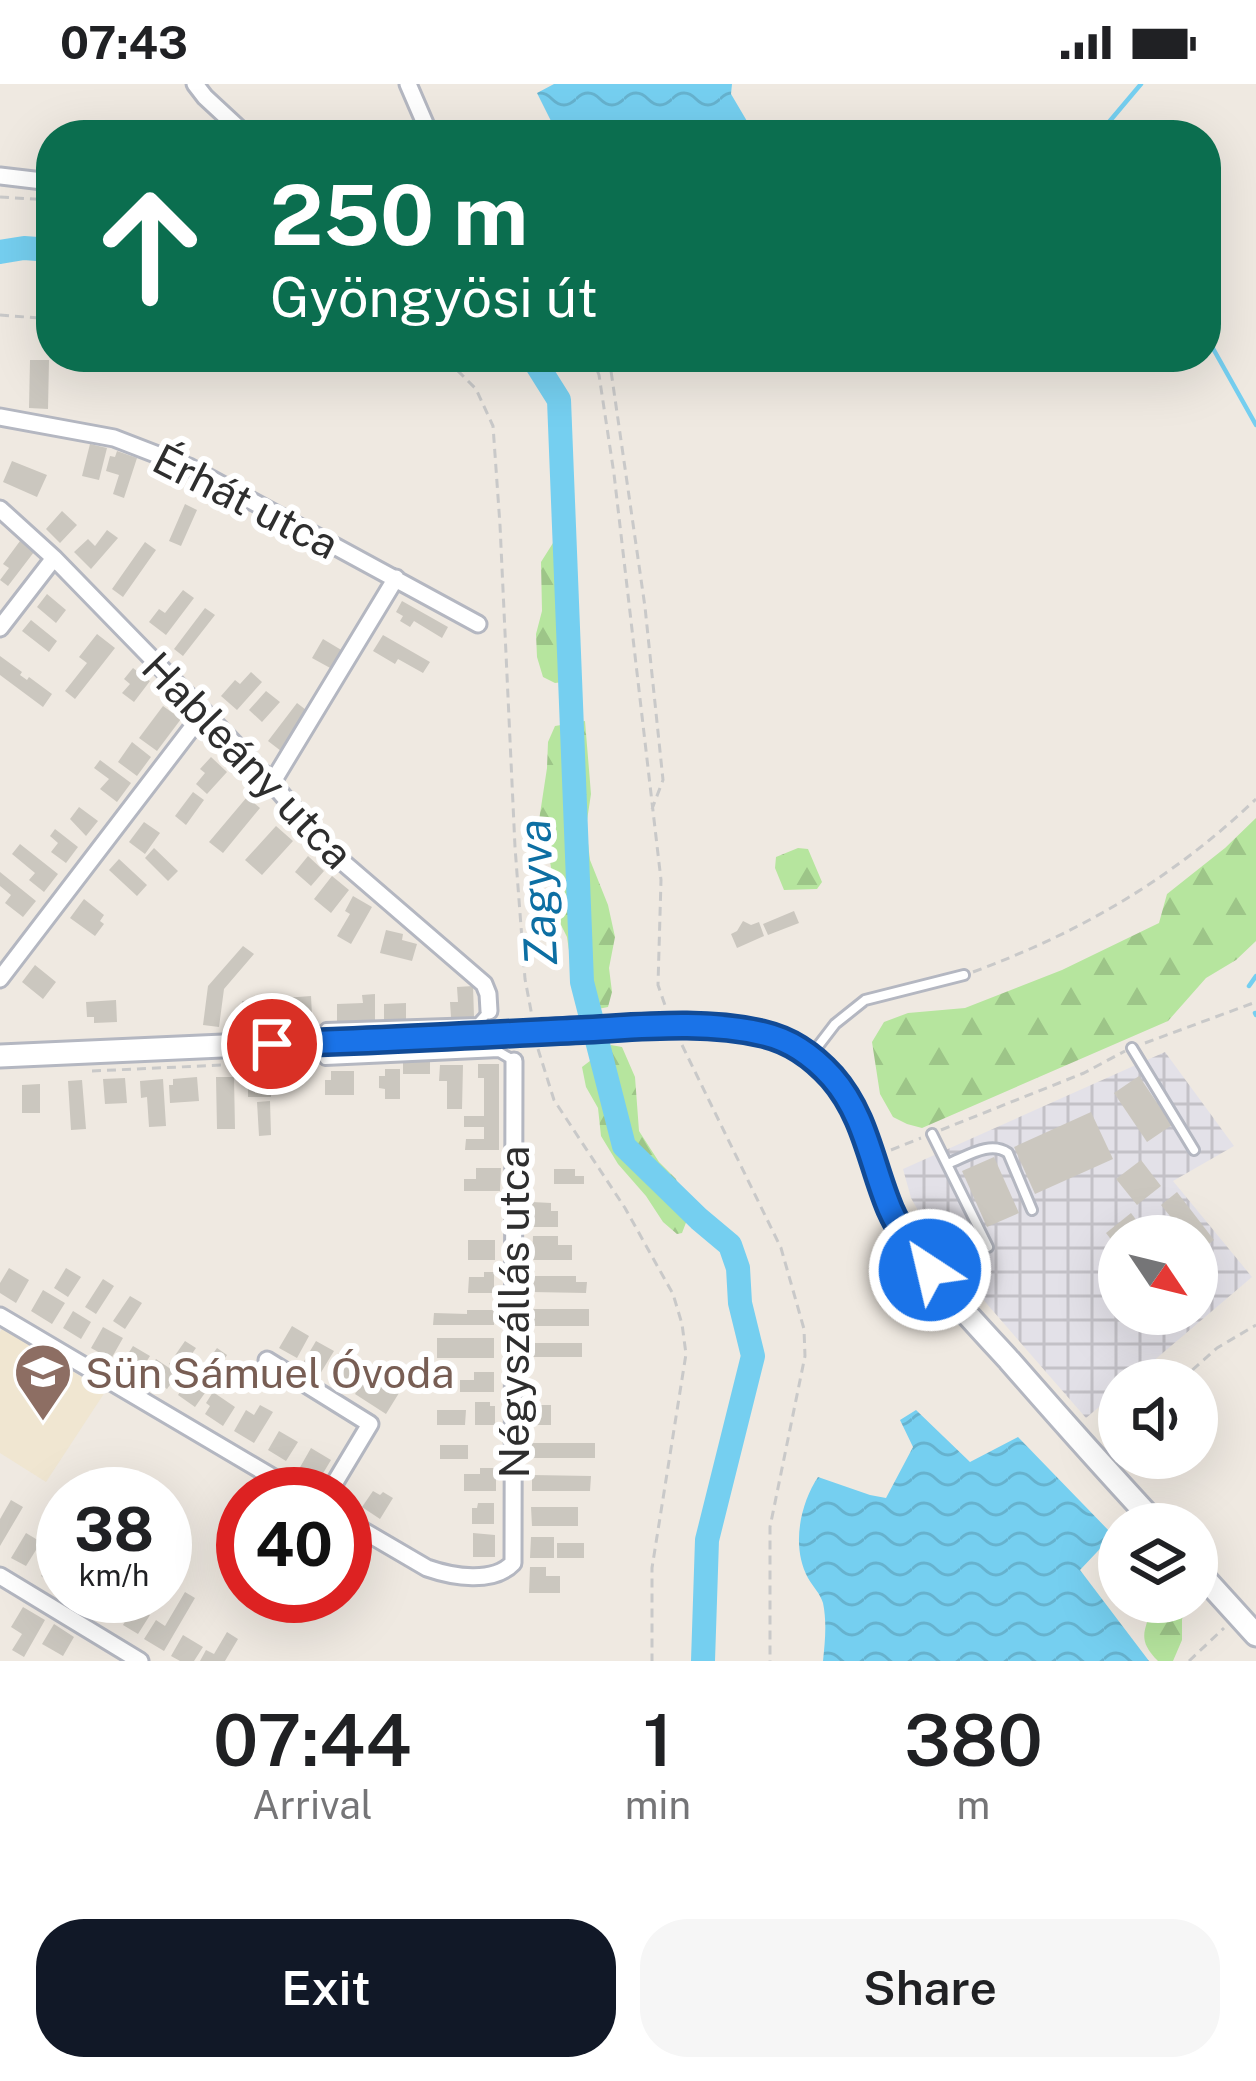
<!DOCTYPE html>
<meta charset="utf-8">
<style>
:root{--surface:#fff;--page:#f6f6f6;--text:#202124;--muted:#757577;--accent:#111827}
body{margin:0;font-family:"Public Sans",sans-serif;background:var(--page);color:var(--text);height:100vh;display:flex;flex-direction:column;font-size:45px;white-space:nowrap}
*{box-sizing:border-box;margin:0}
p{font-size:39px;color:var(--muted)}
.icon{flex:none;width:66px;height:66px;fill:none;stroke:currentColor;stroke-width:2;stroke-linecap:round;stroke-linejoin:round}
.map{position:relative;height:1577px;overflow:hidden}
.sheet{display:flex;flex-direction:column;background:var(--surface);flex:1}
.sheet>*{flex:none}
.top-card{position:absolute;left:36px;top:36px;width:1185px;height:252px;border-radius:48px;box-shadow:0 12px 48px #0002;background:#0b6e4f;color:#fff;overflow:hidden}
.needle{width:78px;rotate:125deg}
.tools{position:absolute;left:1098px;top:1131px;display:grid;gap:24px}
.tools a{display:grid;place-items:center;width:120px;height:120px;border-radius:50%;background:var(--surface);box-shadow:0 12px 48px #0002;font-size:60px}
.speed{position:absolute;left:36px;top:1383px;display:flex;gap:24px;font-size:60px;font-weight:700;text-align:center}
.speed>*{display:grid;place-content:center;width:156px;height:156px;border-radius:50%;background:var(--surface);box-shadow:0 12px 48px #0002;line-height:1}
.speed small{font-size:30px;font-weight:400}
.speed .limit{border:18px solid #d22;background:#fff;color:#111}
.pin{position:absolute;display:grid;place-items:center;width:102px;height:102px;color:#fff;margin:-51px;border:6px solid #fff;border-radius:50%;box-shadow:0 3px 12px #0007}
.me{position:absolute;width:132px;margin:-66px;rotate:325deg;stroke-linejoin:round;filter:drop-shadow(0 0 9px #0008)}
.turn{display:flex;align-items:center;gap:42px;height:252px;padding:0 36px;font-size:54px}
.turn .icon{width:156px;height:156px;stroke-width:2.5}
.turn b{display:block;font-size:84px;line-height:102px}
.eta{display:flex;justify-content:space-evenly;align-items:center;height:204px;text-align:center}
.eta b{font-size:72px;font-weight:600;line-height:84px}
.primary-button{display:flex;gap:24px;margin-top:auto;padding:24px 36px}
.primary-button a{flex:1;height:138px;border-radius:48px;background:var(--accent);color:#fff;font-size:48px;font-weight:600;line-height:138px;text-align:center}
.primary-button a+a{background:var(--page);color:var(--text)}
.status{display:flex;justify-content:space-between;align-items:center;height:84px;padding:0 60px;background:var(--surface);direction:ltr}
.status svg{height:33px;fill:currentColor}
.map>svg:first-child{display:block}
</style>
<div class="status"><b>07:43</b><svg viewBox="0 0 49 12"><path d="M0 12V9h3v3zM5 12V6h3v6zM10 12V3h3v9zM15 12V0h3v12zM26 1h20v11H26zM47 4h2v5h-2z"/></svg></div>
<div class="map">
<svg width="1256" height="1577" viewBox="0 0 1256 1577">
<defs>
<pattern id="industrial-grid" width="8" height="8" patternUnits="userSpaceOnUse" patternTransform="scale(3)"><rect width="8" height="8" fill="#e3e1e8"/><path d="M0 4h8M4 0v8" fill="none" stroke="#c3c1c7"/></pattern>
<pattern id="forest-firs" width="22" height="20" patternUnits="userSpaceOnUse" patternTransform="scale(3)"><rect width="22" height="20" fill="#b6e59e"/><path d="M5 1l3.5 6h-7zM16 11l3.5 6h-7z" fill="#9dc588"/></pattern>
<pattern id="water-waves" width="16" height="10" patternUnits="userSpaceOnUse" patternTransform="scale(3)"><rect width="16" height="10" fill="#75cff0"/><path d="M0 5q4-4 8 0t8 0" fill="none" stroke="#66b2ce"/></pattern>
</defs>
<rect width="100%" height="100%" fill="#efe9e1"/>
<!-- industrial -->
<path fill="url(#industrial-grid)" fill-rule="evenodd" d="M1165,968L1234,1062L1173,1097L1252,1193L1131,1296H1119V1306L1086,1334L941,1167L911,1114L903,1085ZM1119,1152H1197V1230H1119Z"/>
<!-- education -->
<path fill="#f0e6d1" d="M3,1243L105,1308L46,1398L0,1369V1248Z"/>
<!-- forest -->
<path fill="url(#forest-firs)" d="M553,459L573,462L579,596L555,599L543,593L537,573L536,550L542,527L541,478Z
M585,637L591,710L586,743L590,776L608,821L615,853L609,884L612,908L608,923L598,925L575,907L567,853L559,837L550,777L538,743L547,684L548,658L555,642Z
M1256,734V857L1236,876L1206,894L1168,937L922,1044L907,1040L893,1033L880,1010L872,958L884,938L908,929L965,924L1062,886L1159,839L1167,810L1225,764Z
M798,764L808,765L822,798L817,805L784,806L775,784L776,773Z
M611,961L622,963L635,993L639,1047L659,1078L676,1095L687,1136L682,1149L677,1150L663,1138L646,1112L618,1080L601,1052L598,1024L586,1003L582,983Z
M1150,1518H1193L1182,1535V1556L1173,1577H1158C1132,1551 1151,1544 1150,1518Z"/>
<!-- water -->
<path fill="url(#water-waves)" d="M554,0H732L731,10L754,49L558,51L537,9Z
M916,1326L970,1378L1018,1353L1113,1451L1080,1486L1149,1577H823C825,1558 827,1538 823,1519C820,1509 813,1503 808,1494C791,1463 800,1420 818,1393L870,1411L886,1414L913,1363L900,1336Z"/>
<g fill="none" stroke-linecap="round" stroke-linejoin="round">
<!-- stream -->
<path stroke="#75cff0" stroke-width="4.5" d="M1098,51L1141,0
M1206,252L1256,341
M1249,902L1256,892
M1255,929L1256,931"/>
<!-- river -->
<path stroke="#75cff0" stroke-width="24" d="M0,168L24,164L51,166
M532,273L559,316L582,898L624,1062L699,1135L730,1161L738,1184L740,1219L753,1272L707,1456L703,1577"/>
</g>
<!-- building -->
<path fill="#cbc7bf" d="M30,276H49L48,325L29,324Z
M90,360L107,364L99,396L82,392Z
M117,367L137,374L124,414L113,410L119,391L106,387L110,372L115,373Z
M12,377L47,391L37,413L3,398Z
M185,420L197,426L181,462L169,457Z
M62,427L77,441L60,459L46,445Z
M107,446L118,454L91,485L74,468L88,455L95,462Z
M20,457L34,468L8,502L0,496L9,484L3,480Z
M145,458L156,466L123,513L112,505Z
M183,506L194,514L166,551L149,538L159,525L165,529Z
M47,510L66,526L56,539L37,523Z
M402,517L448,543L442,554L414,537L410,543L400,537L403,532L396,528Z
M205,524L215,531L183,572L174,565Z
M31,536L57,557L49,568L22,547Z
M97,550L115,564L75,615L65,607L87,579L79,573Z
M383,551L430,578L423,589L398,575L395,580L373,567Z
M323,555L343,567L332,585L312,574Z
M0,572L22,588L20,591L27,596L29,593L52,610L43,623L0,591Z
M133,584L150,597L134,618L122,609L130,600L124,595Z
M251,588L262,598L237,626L221,612L235,596L240,600Z
M266,607L280,618L262,638L249,626Z
M297,619L310,629L281,667L268,657Z
M163,622L181,635L157,667L139,654Z
M132,658L151,673L137,692L118,678Z
M211,673L227,688L207,710L196,700L205,689L200,685Z
M100,676L131,699L117,718L100,705L109,695L94,684Z
M193,708L204,716L186,741L175,732Z
M247,713L260,724L223,769L209,758Z
M79,723L98,737L86,752L70,735Z
M144,738L160,749L145,770L129,758Z
M276,742L293,757L262,791L245,776Z
M55,745L78,763L66,779L51,768L58,759L50,752Z
M20,760L58,790L44,808L29,796L35,789L12,770Z
M154,764L178,787L168,797L145,774Z
M308,772L324,787L311,802L295,788Z
M119,775L147,801L137,812L109,786Z
M0,788L36,817L23,833L5,819L11,811L0,802Z
M332,792L349,806L331,829L314,815Z
M353,812L372,823L351,860L337,852L350,830L345,827Z
M84,815L104,831L100,837L104,840L95,852L70,834Z
M794,827L799,839L768,851L763,840Z
M743,837L751,841L759,838L764,852L737,864L731,850L737,847Z
M386,846L403,850L402,856L417,860L412,877L380,869Z
M243,862L254,870L224,905L219,943L203,941L208,902Z
M35,881L56,898L43,915L22,898Z
M473,902L474,933H451L450,918H458L457,903Z
M375,910V937H337V920L363,919L362,911Z
M311,912L312,932L291,933L290,925H285L284,914Z
M116,916L117,938L94,939V933H87L86,918Z
M271,916L272,933L248,934V927H243L242,917Z
M406,919V937H384V920Z
M403,976H430V990H403Z
M478,980H499V1066H465L466,1055H484V1043H464V1032H484V994H478Z
M440,981H463L462,1025H447V997H439Z
M385,985H400V1015H385V1005L379,1004V992H385Z
M331,987H354V1011H325V996H331Z
M248,991H271V1013H248Z
M1139,992L1172,1041L1147,1058L1114,1009Z
M197,993L199,1017L170,1019L169,1001H173V995Z
M216,993H234L235,1045H217Z
M125,994L127,1019L105,1020L103,995Z
M163,995L166,1042L149,1043L147,1013L141,1014L140,997Z
M82,996L86,1045L71,1046L68,997Z
M40,1000V1029H22V1001Z
M270,1017L271,1051L259,1052L257,1018Z
M1091,1028L1113,1075L1035,1110L1014,1063Z
M994,1073L1019,1129L987,1143L962,1087Z
M1141,1076L1161,1102L1137,1121L1116,1095Z
M476,1084H501L500,1107H464V1095H476Z
M554,1085H575V1092H584V1100H554Z
M1177,1108L1214,1156L1197,1169V1152H1186L1161,1121Z
M532,1118L551,1119V1127H558V1143H532Z
M1131,1129L1147,1150L1119,1152V1166L1106,1149Z
M533,1152H558V1161H572V1176H532Z
M468,1156H495V1176H468Z
M9,1184L29,1196L16,1219L0,1209V1199Z
M66,1184L81,1193L68,1213L54,1204Z
M484,1188H494V1209H468L469,1193H484Z
M532,1192H576V1198H587L586,1209L532,1208Z
M103,1195L114,1202L96,1230L85,1223Z
M43,1206L65,1219L52,1240L31,1227Z
M130,1212L142,1219L125,1245L113,1237Z
M532,1225H589V1242H532Z
M467,1226H494V1241H433L434,1229L467,1230Z
M73,1227L91,1238L81,1255L63,1244Z
M292,1242L309,1252L297,1274L279,1264Z
M103,1243L123,1254L111,1275L91,1264Z
M437,1254H494V1274H437Z
M185,1257L196,1264L180,1287L169,1280Z
M316,1257L334,1267L320,1290L303,1279Z
M531,1259H582V1273H531Z
M133,1262L150,1272L138,1291L121,1281Z
M217,1264L227,1271L208,1300L197,1292Z
M156,1275L178,1290L167,1305L146,1290Z
M338,1277L358,1288L347,1305L328,1294Z
M474,1288H494V1308H460V1296H474Z
M368,1289L399,1309L386,1330L355,1310Z
M186,1292L207,1306L195,1323L178,1311L180,1308L176,1306Z
M213,1308L235,1323L223,1342L205,1330L210,1322L206,1319Z
M475,1318H490V1322H495V1341H475Z
M260,1321L273,1328L254,1359L234,1347L246,1326L254,1331Z
M530,1321H551V1341H530Z
M437,1326H466L465,1341H437Z
M279,1347L298,1358L286,1377L268,1366Z
M532,1359H595V1374H532Z
M440,1361H468V1375H440Z
M311,1364L331,1376L319,1396L299,1385Z
M480,1384H496V1407H464V1390H480Z
M532,1391L591,1392L590,1407H532Z
M373,1407L380,1411L383,1408L393,1414L380,1435L362,1423Z
M11,1416L23,1423L0,1462V1435Z
M478,1419H494V1440H472V1424H477Z
M531,1423H578V1442H532Z
M26,1449L41,1458L26,1482L11,1474Z
M473,1449L495,1451V1473H473Z
M531,1453H554V1474H530Z
M557,1459H584V1474H557Z
M59,1466L63,1468V1483L53,1500L41,1492L45,1486L40,1483L46,1472L53,1476Z
M530,1483H546V1492H560V1509H529Z
M185,1508L195,1514L164,1567L144,1555L156,1536L165,1542Z
M97,1512H123L109,1535L91,1523Z
M128,1518L150,1531L138,1550L123,1541L128,1532L121,1528Z
M23,1523L45,1536L24,1573L12,1566L22,1550L11,1543Z
M54,1540L74,1553L63,1572L42,1560Z
M227,1548L238,1555L225,1577H200L206,1566L214,1570Z
M183,1551L203,1563L194,1577H180L171,1572Z"/>
<g fill="none" stroke-linecap="round" stroke-linejoin="round">
<!-- lane casing -->
<g stroke="#b4b7c1" stroke-width="14">
<path id="lane" d="M319,952L326,944L478,939L488,928
M315,963L325,976L499,968L513,976
M1132,964L1194,1066
M812,970L835,940L865,916L964,891
M932,1050L988,1163
M947,1080C966,1073 990,1056 1008,1069L1032,1126"/>
</g>
<!-- street casing -->
<g stroke="#b4b7c1" stroke-width="21">
<path id="street" d="M195,0L205,13L246,51
M408,0L430,51
M0,92L51,98
M0,333L114,354L189,383L478,540
M0,425L54,474L204,628L272,699L331,768L484,900L488,910L489,927
M0,544L54,474
M272,699L396,494
M0,895L204,628
M0,1232L301,1410
M267,1276L370,1340L328,1410
M345,1436L427,1484C453,1493 493,1500 513,1479L514,977
M0,1492L140,1577"/>
</g>
<!-- secondary casing -->
<g stroke="#b4b7c1" stroke-width="27">
<path id="secondary" d="M0,972L644,943C701,943 765,937 812,974C876,1025 868,1103 913,1165C942,1204 976,1240 1009,1276C1057,1331 1106,1386 1156,1440
M1197,1486L1256,1551"/>
</g>
<!-- path -->
<path stroke="#c9c9c9" stroke-width="3" stroke-dasharray="9 6" stroke-linecap="butt" d="M0,113L51,116
M0,231L51,235
M431,273L453,282L476,305L493,342L500,441L515,763L525,895L532,932
M592,273L599,291L614,390L661,796L658,901L666,924
M609,273L645,523L663,696L652,725
M973,888C1081,848 1172,795 1256,715
M1145,959L1256,918
M682,961L781,1164L804,1245L805,1272L770,1443V1577
M538,965L554,1016L625,1124L673,1210L682,1240L686,1270L652,1484V1577
M92,987L310,977
M941,1046L1084,989L1125,967
M891,1066L921,1054
M1181,1296L1217,1264L1256,1241
M1189,1577L1224,1544"/>
<!-- lane -->
<use href="#lane" stroke="#fff" stroke-width="8"/>
<!-- street -->
<use href="#street" stroke="#fff" stroke-width="15"/>
<!-- secondary -->
<use href="#secondary" stroke="#fff" stroke-width="21"/>
</g>
<g fill="none" stroke-linecap="round" stroke-linejoin="round">
<!-- route casing -->
<g stroke="#114b97" stroke-width="30">
<path id="route" d="M272,960C375,957 478,951 582,946C641,943 705,936 764,950C790,956 814,973 832,993C866,1032 871,1080 890,1125C900,1148 915,1167 930,1186"/>
</g>
<!-- route -->
<use href="#route" stroke="#1a73e8" stroke-width="21"/>
</g>
<!-- icons -->
<defs>
<g id="school-pin" transform="scale(3)"><path d="M0 17L-7.5 6A9.5 9.5 0 1 1 7.5 6Z" fill="#8d6e63" stroke="#fff"/><path d="M0-5L7-2L0 1L-7-2ZM-4 1L0 2.5L4 1V4Q0 6-4 4Z" fill="#fff"/></g>
</defs>
<g fill-rule="evenodd">
<use href="#school-pin" x="43" y="1288"/>
</g>
<g text-anchor="middle" dominant-baseline="central" stroke-width="12" stroke-linejoin="round" paint-order="stroke">
<!-- street labels -->
<g font-size="42" fill="#2e2e2e" stroke="#fff">
<text transform="translate(246 417) rotate(27)">Érhát utca</text>
<text transform="translate(248 676) rotate(46)">Hableány utca</text>
<text transform="translate(513 1228) rotate(-90)">Négyszállás utca</text>
</g>
<!-- education labels -->
<g font-size="42" fill="#785e54" stroke="#fff" text-anchor="start">
<text x="85" y="1288">Sün Sámuel Óvoda</text>
</g>
<!-- water labels -->
<g font-size="45" font-style="italic" fill="#0d6fa3" stroke="#fff">
<text transform="translate(537 809) rotate(-93)">Zagyva</text>
</g>
</g>
</svg>
<div class="tools">
<a><svg class="needle" viewBox="-14 -14 28 28"><path d="M0-13l5 13h-10z" fill="#e53935"/><path d="M0 13l5-13h-10z" fill="#757577"/></svg></a>
<a><svg class="icon" aria-label="sound" viewBox="0 0 24 24"><path d="M4 9h4l5-4v14l-5-4H4zM17 9q2 3 0 6"/></svg></a>
<a><svg class="icon" aria-label="layers" viewBox="0 0 24 24"><path d="M12 4l9 5-9 5-9-5zM3 14l9 5 9-5"/></svg></a>
</div>
<div class="speed"><div>38<small>km/h</small></div><div class="limit">40</div></div>
<div class="pin" style="left:272px;top:960px;background:#d93025"><svg class="icon" aria-label="arrive" viewBox="0 0 24 24"><path d="M6 21V4h12l-3 4 3 4H6"/></svg></div>
<svg class="me" style="left:930px;top:1186px" viewBox="-20 -20 40 40"><circle r="17" fill="#1a73e8" stroke="#fff" stroke-width="3"/><path d="M0-11L8 9 0 5-8 9z" fill="#fff"/></svg>
<div class="top-card">
<div class="turn"><svg class="icon" aria-label="ahead" viewBox="0 0 24 24"><path d="M12 20V5M6 11l6-6 6 6"/></svg><div><b>250 m</b>Gyöngyösi út</div></div>
</div>
</div>
<section class="sheet">
<div class="eta">
<div><b>07:44</b><p>Arrival</p></div>
<div><b>1</b><p>min</p></div>
<div><b>380</b><p>m</p></div>
</div>
<div class="primary-button"><a>Exit</a><a>Share</a></div>
</section>
